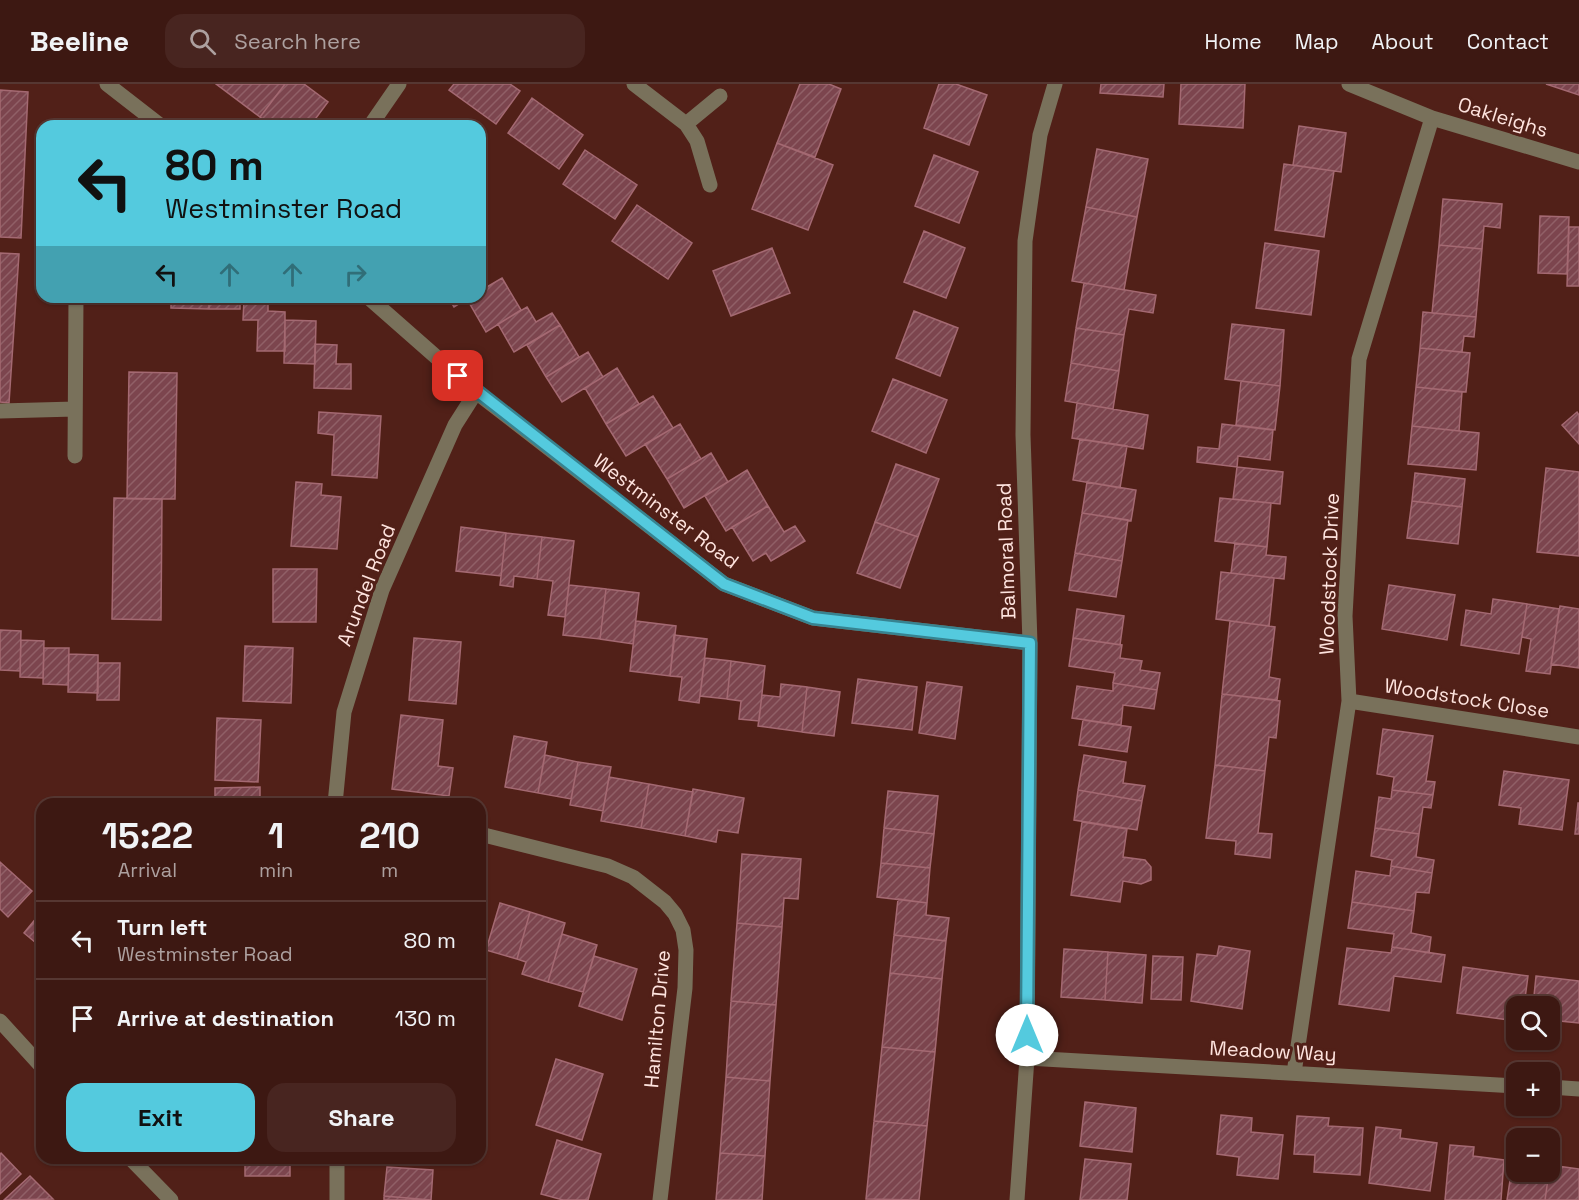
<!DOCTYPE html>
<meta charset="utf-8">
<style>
:root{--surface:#3d1812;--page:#482520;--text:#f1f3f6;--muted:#ada09f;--line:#563732;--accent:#54cade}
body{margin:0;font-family:"Space Grotesk",sans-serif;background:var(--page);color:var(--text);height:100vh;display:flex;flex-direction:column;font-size:22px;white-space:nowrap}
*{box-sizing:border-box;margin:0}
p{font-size:20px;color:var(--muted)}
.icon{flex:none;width:33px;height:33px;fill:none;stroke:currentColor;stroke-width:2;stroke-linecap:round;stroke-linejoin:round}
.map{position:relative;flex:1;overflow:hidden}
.details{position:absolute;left:36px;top:714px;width:450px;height:366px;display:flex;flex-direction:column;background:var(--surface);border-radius:18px;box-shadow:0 2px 4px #0004,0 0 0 2px var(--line)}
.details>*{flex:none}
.hud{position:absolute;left:36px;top:36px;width:450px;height:183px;border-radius:18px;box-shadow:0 2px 4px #0004,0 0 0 2px var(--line);background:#54cade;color:#111;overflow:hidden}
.tools{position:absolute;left:1506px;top:912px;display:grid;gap:12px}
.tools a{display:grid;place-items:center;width:54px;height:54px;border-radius:12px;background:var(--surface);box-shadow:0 2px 4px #0004,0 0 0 2px var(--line);font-size:30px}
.pin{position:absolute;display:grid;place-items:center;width:51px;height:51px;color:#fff;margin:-26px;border-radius:12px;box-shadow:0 3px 9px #0006}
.me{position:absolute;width:66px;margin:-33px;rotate:0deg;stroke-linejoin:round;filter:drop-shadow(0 0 4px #0008)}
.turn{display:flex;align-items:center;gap:21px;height:126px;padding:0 30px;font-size:27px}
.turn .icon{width:78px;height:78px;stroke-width:2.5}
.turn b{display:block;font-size:42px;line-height:51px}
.lanes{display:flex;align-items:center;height:57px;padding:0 30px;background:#0003;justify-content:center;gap:30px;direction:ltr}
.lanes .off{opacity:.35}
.eta{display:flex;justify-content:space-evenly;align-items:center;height:102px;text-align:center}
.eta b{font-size:36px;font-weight:800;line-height:42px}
.primary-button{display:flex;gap:12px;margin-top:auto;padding:12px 30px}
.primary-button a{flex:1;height:69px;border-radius:18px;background:var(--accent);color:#111;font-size:24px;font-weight:800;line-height:69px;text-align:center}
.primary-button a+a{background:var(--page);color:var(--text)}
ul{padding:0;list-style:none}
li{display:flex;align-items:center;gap:18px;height:78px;padding:0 30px;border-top:2px solid var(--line)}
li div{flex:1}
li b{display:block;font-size:22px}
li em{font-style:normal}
header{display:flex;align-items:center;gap:36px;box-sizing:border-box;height:84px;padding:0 30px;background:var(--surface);border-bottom:2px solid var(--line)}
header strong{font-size:28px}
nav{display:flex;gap:33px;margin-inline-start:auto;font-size:21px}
.search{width:420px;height:54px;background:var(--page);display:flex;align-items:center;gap:15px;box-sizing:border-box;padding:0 21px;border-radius:18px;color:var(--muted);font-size:22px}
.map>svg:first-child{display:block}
</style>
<header>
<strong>Beeline</strong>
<div class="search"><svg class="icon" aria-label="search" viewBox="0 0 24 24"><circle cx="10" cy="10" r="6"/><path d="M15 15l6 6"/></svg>Search here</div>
<nav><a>Home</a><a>Map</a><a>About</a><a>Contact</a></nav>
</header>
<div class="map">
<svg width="1579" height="1116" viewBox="0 0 1579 1116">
<defs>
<pattern id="building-hatch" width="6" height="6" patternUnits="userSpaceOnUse" patternTransform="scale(1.5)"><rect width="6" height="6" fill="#7c454e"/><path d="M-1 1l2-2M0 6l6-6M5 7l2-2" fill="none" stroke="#906067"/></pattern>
</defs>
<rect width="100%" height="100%" fill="#512018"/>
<!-- building -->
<path fill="url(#building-hatch)" stroke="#a46972" stroke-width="1.5" d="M216,0H285L260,33Z
M285,0H304L328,18L310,42H272L260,33Z
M454,0H510L520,7L496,40L449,6Z
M800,0H829L841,5L815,73L777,59Z
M939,0H956L987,11L969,61L924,44Z
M1101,0H1164L1163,13L1100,9Z
M1181,0H1245L1243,44L1179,40Z
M1546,0H1579V11Z
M0,6L28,8L21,154L0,153Z
M532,14L583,51L559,85L508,49Z
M1299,42L1346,49L1341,88L1293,81Z
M777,59L833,81L808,146L752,125Z
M1097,65L1148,75L1137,133L1086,123Z
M585,66L637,101L615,135L563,100Z
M934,71L978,88L959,139L915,122Z
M1284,80L1334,87L1324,153L1275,146Z
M1443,115L1502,120L1500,144L1484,142L1482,165L1439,161Z
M637,121L692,159L668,195L612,157Z
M1086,123L1137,133L1124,206L1072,197Z
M1540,132L1569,133L1567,190L1538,189Z
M1569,143H1579V202H1567Z
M924,147L965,164L946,214L904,198Z
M1265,159L1319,167L1311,231L1256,224Z
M1439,161L1482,165L1476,233L1432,229Z
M772,164L790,209L731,232L713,187Z
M0,169L19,170L9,319L0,318Z
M502,194L521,226L486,248L467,215L480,213V207Z
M1084,199L1156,211L1153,229L1129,225L1124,251L1076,244Z
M110,213H171V215H110Z
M171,213H209V225L171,224Z
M209,213H240V225H209Z
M448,213H470L454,223Z
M244,216L268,217V227L285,228V267H257L258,236H243Z
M527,223L536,238L552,229L560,241L514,268L498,240Z
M914,227L958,244L940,292L896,274Z
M1423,228L1476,233L1474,253L1464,252L1462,268L1420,264Z
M285,236L316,237L315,280L284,279Z
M1232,240L1284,246L1280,302L1225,295Z
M560,241L579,273L546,293L527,261Z
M1076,244L1124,251L1119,287L1071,279Z
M315,260L337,261L336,280H351V305L314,304Z
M1420,264L1470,269L1466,308L1416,303Z
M588,268L603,293L562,318L546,293Z
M1071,279L1119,287L1113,325L1065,317Z
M617,284L639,320L606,340L585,304Z
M129,288L177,289L175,415H127Z
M893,295L947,316L926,369L872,347Z
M1241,297L1280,302L1275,346L1236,341Z
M1416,303L1462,308L1459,347L1412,342Z
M653,312L673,344L626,372L606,340Z
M1077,319L1148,331L1143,365L1072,354Z
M319,328L381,332L377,394L332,391L334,351L318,349Z
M1577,328L1579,331V360L1562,341Z
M680,340L701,375L667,395L645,360Z
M1222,340L1273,346L1270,376L1238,372L1237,383L1197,378L1198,363L1219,365Z
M1412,342L1479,349L1476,386L1408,380Z
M1080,355L1127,362L1120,404L1073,396Z
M711,369L728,398L684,424L667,395Z
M896,380L939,395L918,453L875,438Z
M1237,383L1283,388L1280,420L1233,415Z
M1546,384L1579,388V472L1537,468Z
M747,386L768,422L726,447L705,412Z
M1415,389L1465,395L1462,423L1412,417Z
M296,398L322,400L321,411L341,413L337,465L291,462Z
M1087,398L1136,406L1131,437L1082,429Z
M114,414L162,415L161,536L112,535Z
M1220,414L1271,419L1267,463L1215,457Z
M1412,417L1462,423L1458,460L1407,454Z
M768,422L784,448L795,442L805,457L771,477L766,469L753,477L732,443Z
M1082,429L1128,436L1122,477L1075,469Z
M875,438L918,453L900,504L857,489Z
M461,443L506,449L501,492L456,487Z
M506,449L542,453L537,495L514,492L513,503L500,501Z
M542,453L574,457L565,533L548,531L553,497L537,495Z
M1235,459L1267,463L1266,471L1286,473L1284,495L1231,489Z
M1075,469L1122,477L1116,513L1069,506Z
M273,485H317L316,538H273Z
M1221,488L1274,494L1269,542L1216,535Z
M569,501L606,505L600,555L563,551Z
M1389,501L1455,511L1447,556L1382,545Z
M606,505L639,509L633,560L600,555Z
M1493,515L1527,520L1519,570L1461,561L1466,526L1491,530Z
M1527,520L1559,525L1550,590L1526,587L1531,555L1522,553Z
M1560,522L1579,525V584L1551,580Z
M1077,525L1124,532L1120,561L1073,554Z
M636,537L676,542L670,592L630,587Z
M1230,537L1275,543L1269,593L1280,595L1277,616L1222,610Z
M0,546L21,547L20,587L0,586Z
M674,551L707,555L699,619L679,616L682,593L670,592Z
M414,554L461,558L456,620L409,616Z
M1073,554L1122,561L1120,574L1142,577L1140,586L1160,589L1157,606L1113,599L1115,589L1069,582Z
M21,556L44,557L43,594L20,593Z
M245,562L293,564L291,619L243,617Z
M44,564H69L68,601L43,600Z
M69,570L98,571V609L68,608Z
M705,574L731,577L727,615L700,612Z
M731,577L765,582L759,637L739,635L741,617L727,615Z
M98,579H120L119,616H97Z
M858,595L917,603L912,646L852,639Z
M927,598L962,603L955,655L919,649Z
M1113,599L1157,606L1154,625L1123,621L1121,641L1072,634L1077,602L1113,607Z
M781,600L807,603L802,648L758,642L762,611L780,613Z
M807,603L840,608L834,652L802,648Z
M1222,610L1280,617L1276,654L1269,653L1265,687L1215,681Z
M401,631L443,636L438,682L453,684L449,712L392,705Z
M217,634L261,636L258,698L215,696Z
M1083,636L1131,643L1127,668L1079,661Z
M1383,645L1433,652L1426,697L1435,698L1433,711L1392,706L1394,693L1377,690Z
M514,652L547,658L538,709L505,703Z
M545,671L578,678L571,715L538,709Z
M1084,671L1126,678L1123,699L1145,702L1142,717L1078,706Z
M578,678L611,683L603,727L570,721Z
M1215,681L1265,687L1258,749L1272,750L1270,774L1235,770L1236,757L1206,754Z
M1504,687L1569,696L1562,746L1519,740L1521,724L1499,721Z
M609,693L649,700L641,744L601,737Z
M649,700L693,708L685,752L641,744Z
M260,703V720H215V704Z
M693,705L744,714L738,749L718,746L716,758L685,752Z
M1078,706L1142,717L1137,746L1074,736Z
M1392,706L1433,711L1431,724L1423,723L1419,750L1375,744L1379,713L1391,715Z
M888,707L938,712L934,750L884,744Z
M1578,719H1579V750H1575Z
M1082,738L1127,745L1123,773L1145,776L1151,783V796L1141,800L1123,797L1120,818L1071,811Z
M884,744L934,750L930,784L881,779Z
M1375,744L1419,750L1416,773L1434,776L1432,789L1391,782L1392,776L1371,772Z
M742,770L801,775L798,815L784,814L782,843L737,839Z
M0,778L32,807L8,833L0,825Z
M881,779L930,784L927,819L877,813Z
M1391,782L1432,789L1429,809L1416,808L1414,827L1352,818L1356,787L1390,792Z
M898,815L927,819L926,831L949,834L946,857L894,851Z
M1352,818L1414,827L1411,849L1431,853L1429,869L1392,863L1394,850L1348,844Z
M500,819L530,828L517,875L486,866Z
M42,827V864L24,849Z
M530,828L565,839L548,898L522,890L526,878L517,875Z
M737,839L782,843L776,921L731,917Z
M562,850L597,861L583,908L548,898Z
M894,851L946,857L942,895L890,889Z
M1219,862L1250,867L1242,925L1191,917L1197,870L1217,872Z
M1392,863L1445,871L1441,898L1394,892L1389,927L1339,920L1347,864L1391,869Z
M1064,865L1108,868L1105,916L1061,913Z
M1108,868L1146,871L1142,919L1105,916Z
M594,872L637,885L622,936L579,922Z
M1153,872L1183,873L1181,916L1151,915Z
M1463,883L1528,892L1524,922H1516V937L1457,929Z
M890,889L942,895L935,968L882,963Z
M1536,892L1579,897V939L1550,936V922H1533Z
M731,917L776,921L770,997L726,993Z
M882,963L935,968L927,1042L874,1037Z
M556,975L603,990L582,1056L536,1041Z
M726,993L770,997L765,1072L720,1069Z
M1085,1018L1136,1024L1132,1068L1080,1062Z
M1221,1031L1252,1034L1251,1048L1283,1051L1278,1095L1237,1091L1239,1073L1217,1070Z
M1297,1032L1329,1034L1328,1042L1363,1044L1360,1091L1314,1088L1315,1071L1294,1070Z
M874,1037L927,1042L919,1116L866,1115Z
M1376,1043L1401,1046L1400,1054L1437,1059L1430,1107L1369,1099Z
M557,1056L601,1070L588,1116H563L541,1110Z
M1450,1061L1474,1063L1473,1072L1504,1076L1501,1116H1445Z
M1,1069L21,1090L0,1110V1070Z
M720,1069L765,1072L762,1116H716Z
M245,1074H290V1092H245Z
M1085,1075L1131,1080L1127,1116H1080Z
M1513,1077H1516V1088H1549L1545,1116H1507Z
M1550,1081L1579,1085V1116H1545Z
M387,1083L433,1086L431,1116L384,1112Z
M30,1092L53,1115L4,1116Z
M384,1112L431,1116H384Z"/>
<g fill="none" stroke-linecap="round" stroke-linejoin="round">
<!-- minor -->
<path stroke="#79715b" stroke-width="15" d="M107,0L161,42
M634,0L686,40L697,57L710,101
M1349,0L1432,34L1579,78
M686,40L720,12
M370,42L399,0
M368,213L476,308L724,500L813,534L1030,559
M0,327L75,325
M75,372L76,213
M1349,617L1579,653
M335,720L344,628L382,506L455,341L476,308
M480,750L608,782L633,793L665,818L675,830L683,846L686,866L685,904L660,1116
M0,937L42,983
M1027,974L1516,1002
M1294,989L1349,617L1345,532L1359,275L1432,34
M1550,1003L1579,1005
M130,1074L171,1116
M337,1074V1116
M1017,1116L1027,974L1030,559L1023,351L1025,157L1040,51L1055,0"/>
</g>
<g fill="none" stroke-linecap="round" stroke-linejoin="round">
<!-- route casing -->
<g stroke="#378390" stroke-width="15">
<path id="route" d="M458,292L724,500L813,534L1030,559L1027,951"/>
</g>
<!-- route -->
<use href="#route" stroke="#54cade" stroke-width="10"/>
</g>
<g text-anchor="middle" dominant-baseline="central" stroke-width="6" stroke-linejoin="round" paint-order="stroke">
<!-- street labels -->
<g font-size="20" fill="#fee3de" stroke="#512018">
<text transform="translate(1503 33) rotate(17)">Oakleighs</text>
<text transform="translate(666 427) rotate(37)">Westminster Road</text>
<text transform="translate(1006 467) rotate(-92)">Balmoral Road</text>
<text transform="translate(1329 490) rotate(-88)">Woodstock Drive</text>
<text transform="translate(366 501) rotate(-69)">Arundel Road</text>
<text transform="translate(1467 614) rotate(9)">Woodstock Close</text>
<text transform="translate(657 935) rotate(-85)">Hamilton Drive</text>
<text transform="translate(1273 967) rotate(3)">Meadow Way</text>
</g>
</g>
</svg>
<div class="tools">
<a><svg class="icon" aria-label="search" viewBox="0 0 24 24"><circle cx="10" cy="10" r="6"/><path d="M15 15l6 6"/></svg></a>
<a>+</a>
<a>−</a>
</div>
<div class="pin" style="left:458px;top:292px;background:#d93025"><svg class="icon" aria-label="arrive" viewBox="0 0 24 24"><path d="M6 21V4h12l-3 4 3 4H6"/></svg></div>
<svg class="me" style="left:1027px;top:951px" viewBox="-20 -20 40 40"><circle r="19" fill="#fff"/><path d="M0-13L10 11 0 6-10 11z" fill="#54cade"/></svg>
<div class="hud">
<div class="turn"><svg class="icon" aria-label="left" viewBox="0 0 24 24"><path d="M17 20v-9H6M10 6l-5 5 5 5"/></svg><div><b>80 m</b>Westminster Road</div></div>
<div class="lanes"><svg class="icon" aria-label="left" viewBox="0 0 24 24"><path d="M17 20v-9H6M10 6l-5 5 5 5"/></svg><svg class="icon off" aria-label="ahead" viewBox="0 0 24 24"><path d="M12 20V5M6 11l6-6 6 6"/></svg><svg class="icon off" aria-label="ahead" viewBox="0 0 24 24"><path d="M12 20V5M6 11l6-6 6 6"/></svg><svg class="icon off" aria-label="right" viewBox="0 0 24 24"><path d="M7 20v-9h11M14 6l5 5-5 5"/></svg></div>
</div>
<section class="details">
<div class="eta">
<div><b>15:22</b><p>Arrival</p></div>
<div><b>1</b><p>min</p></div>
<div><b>210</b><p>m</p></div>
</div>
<ul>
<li><svg class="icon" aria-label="left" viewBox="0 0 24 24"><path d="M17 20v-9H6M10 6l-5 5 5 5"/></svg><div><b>Turn left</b><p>Westminster Road</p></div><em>80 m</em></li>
<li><svg class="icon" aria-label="arrive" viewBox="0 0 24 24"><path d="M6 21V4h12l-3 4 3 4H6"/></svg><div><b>Arrive at destination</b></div><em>130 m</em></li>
</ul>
<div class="primary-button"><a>Exit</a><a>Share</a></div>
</section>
</div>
